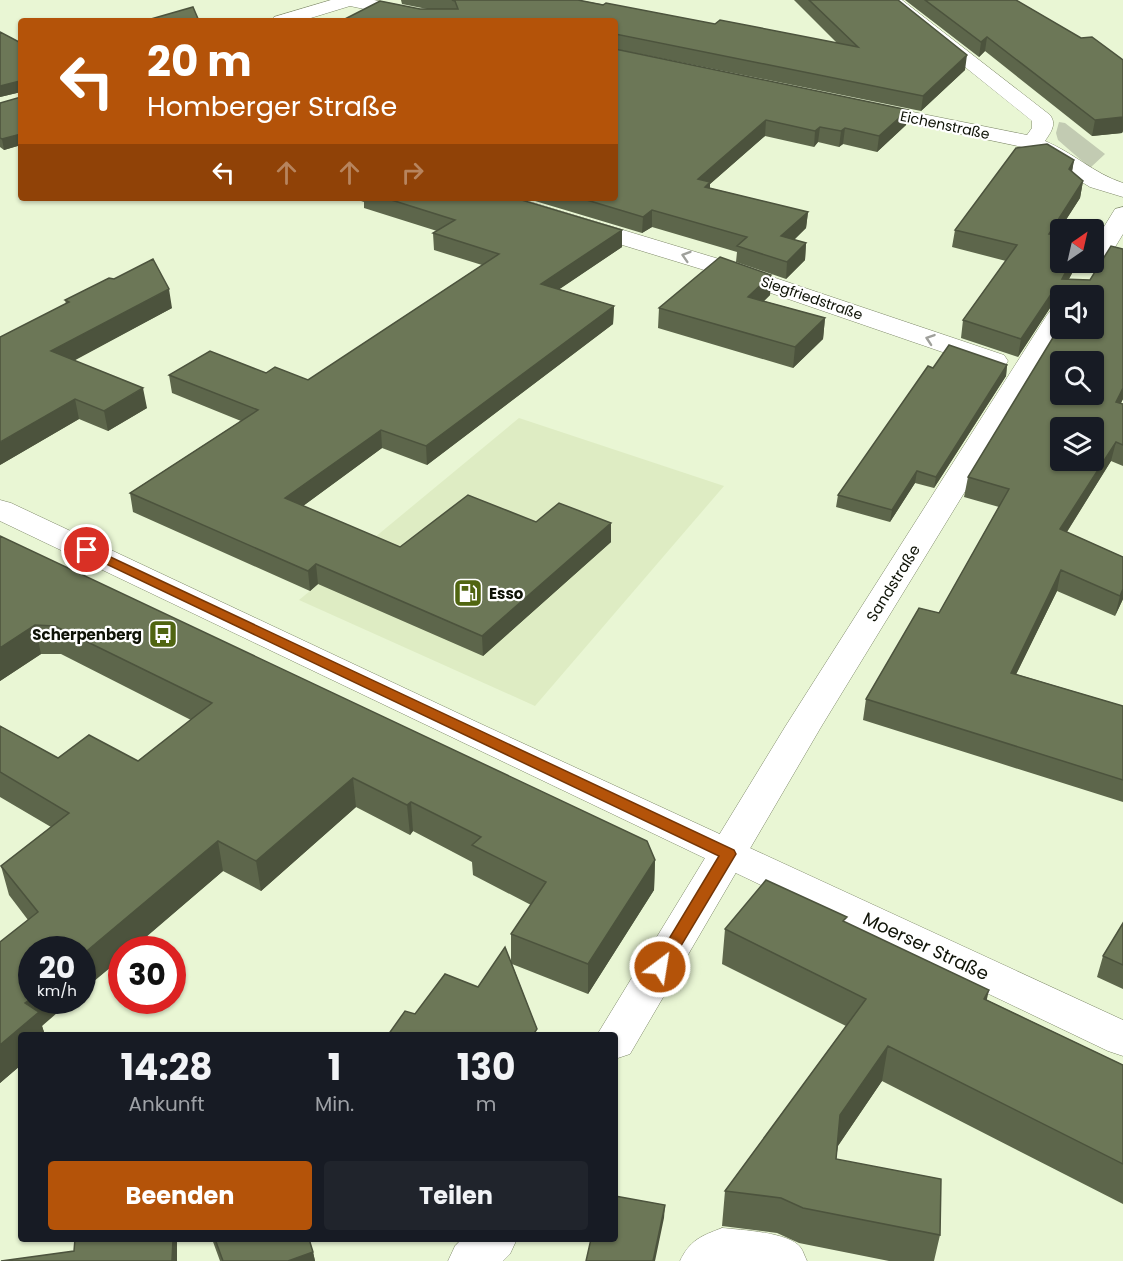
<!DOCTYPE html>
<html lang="de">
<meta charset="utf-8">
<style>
:root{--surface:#171b24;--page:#20242c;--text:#f1f3f6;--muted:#9ea1a6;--accent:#b45309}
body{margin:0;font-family:Poppins,sans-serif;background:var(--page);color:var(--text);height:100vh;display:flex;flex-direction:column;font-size:22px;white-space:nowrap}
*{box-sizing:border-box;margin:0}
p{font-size:20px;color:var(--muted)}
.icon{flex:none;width:33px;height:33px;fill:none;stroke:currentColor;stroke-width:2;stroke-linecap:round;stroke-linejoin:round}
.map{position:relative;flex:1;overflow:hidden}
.side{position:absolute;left:18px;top:1032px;width:600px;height:210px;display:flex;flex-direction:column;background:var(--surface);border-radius:6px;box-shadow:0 2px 4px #0004}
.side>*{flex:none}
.top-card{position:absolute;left:18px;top:18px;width:600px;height:183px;border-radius:6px;box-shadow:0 2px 4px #0004;background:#b45309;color:#fff;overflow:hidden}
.needle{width:39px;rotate:34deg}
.tools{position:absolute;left:1050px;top:219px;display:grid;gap:12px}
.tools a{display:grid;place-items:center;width:54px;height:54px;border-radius:6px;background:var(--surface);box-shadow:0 2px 4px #0004;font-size:30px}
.speed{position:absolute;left:18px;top:936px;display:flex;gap:12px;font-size:30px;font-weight:700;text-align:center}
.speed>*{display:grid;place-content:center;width:78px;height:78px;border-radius:50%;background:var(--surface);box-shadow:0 2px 4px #0004;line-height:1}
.speed small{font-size:15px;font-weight:400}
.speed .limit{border:9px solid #d22;background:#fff;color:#111}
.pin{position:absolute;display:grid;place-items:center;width:51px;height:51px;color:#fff;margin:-26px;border:3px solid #fff;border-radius:50%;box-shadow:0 2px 6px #0007}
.me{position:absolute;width:66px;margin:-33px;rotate:31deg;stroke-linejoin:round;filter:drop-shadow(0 0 4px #0008)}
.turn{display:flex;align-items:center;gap:21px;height:126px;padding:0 30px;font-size:27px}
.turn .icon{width:78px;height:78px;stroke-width:2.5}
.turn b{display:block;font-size:42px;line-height:51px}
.lanes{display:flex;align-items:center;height:57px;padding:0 30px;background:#0003;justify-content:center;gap:30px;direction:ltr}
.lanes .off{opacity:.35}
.eta{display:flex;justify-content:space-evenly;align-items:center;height:102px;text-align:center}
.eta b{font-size:36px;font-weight:700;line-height:42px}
.cta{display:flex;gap:12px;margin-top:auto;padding:12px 30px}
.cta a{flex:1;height:69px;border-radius:6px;background:var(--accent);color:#fff;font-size:24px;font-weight:700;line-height:69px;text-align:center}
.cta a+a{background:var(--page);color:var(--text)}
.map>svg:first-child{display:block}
</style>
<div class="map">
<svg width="1123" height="1261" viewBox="0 0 1123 1261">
<rect width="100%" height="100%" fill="#e9f6d4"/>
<!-- built -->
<path fill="#deecc3" d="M519,418L724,486L535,706L299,600Z"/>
<!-- green -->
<path fill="#c2cbb2" d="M1059,122L1065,123L1105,154L1090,168L1058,140L1056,133Z"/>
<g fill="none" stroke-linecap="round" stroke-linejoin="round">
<!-- street casing -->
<g stroke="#7f896a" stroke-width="1">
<path id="street" d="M331,0H374L455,17L457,21H421L350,6L301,21H272L274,17Z
M882,0H902L1050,115C1057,124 1051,132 1045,141C1074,153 1093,173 1123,183V197L1090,187L1067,173L1052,160L1027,148L856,112L853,108L856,104L863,102L1027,135L1032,128V121Z
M482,198H517L719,259L1004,355L1008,361L1004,367L995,369L986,367L701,269L485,203Z
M1123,207V234L1103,267L1094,269L1085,267L1082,262H1094V243L1115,209Z
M1060,307V328H1065L821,727L630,1054L615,1059V1035H597L600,1030L785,727L1047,315L1051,310Z
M722,1228C741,1230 790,1232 801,1248C803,1251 805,1257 807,1261H680C690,1240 701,1236 722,1228Z
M462,1239H517L510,1254L503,1261H448L455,1246Z"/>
</g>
<!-- secondary casing -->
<g stroke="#7f896a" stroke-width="1">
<path id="secondary" d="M0,500L11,503L481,724L1123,1020V1056L1108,1051L0,521Z"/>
</g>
<!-- street -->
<use href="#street" fill="#fff" fill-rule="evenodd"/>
<!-- secondary -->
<use href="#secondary" fill="#fff" fill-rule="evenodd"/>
</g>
<!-- wall -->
<path fill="#5d664b" d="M401,0H578L715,24L837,43L794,0H898L965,70L921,111L615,49V21L420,9H427L402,4Z
M905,0H1016L1081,38L1123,60V131L1122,133L1092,136L985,51L979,57Z
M0,32L21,43V145L4,150L0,147V103L21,97V92L0,97Z
M615,49L906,125L877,152L843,144L839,147L818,142L814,147L765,136L710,184V188L808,212L806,228L794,240L806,243L805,260L786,279L736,262L737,252L652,227L642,233L525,198H615Z
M1074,160L1072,172L1083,181L1080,198L1056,235L1060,262H1078L1069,279L1090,280L1123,249V399L1121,403L1123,404V466L1111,461L1067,532L1123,557V599L1115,616L1057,591L1016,674L1123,706V802L863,720L866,699L939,613L999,507L964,497L968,477L1094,296H1060L1050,308L1018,357L961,338L963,320L1006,261L952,247L955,230Z
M352,198H515L622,230V247L559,289L614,306L613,324L427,465L382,448L303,506L400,547L536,522L611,523V542L483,656L318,584L310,591L133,512L130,493L241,421L172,393L169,375L266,373L308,380L482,265L434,250L433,233L437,231L364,208V202Z
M771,275L770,295L764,301L825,318L823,339L793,368L658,328L659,308Z
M65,300L172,308L74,360L147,408L108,431L79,419L0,465L66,304Z
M1007,365L1006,376L934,488L915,483L890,522L836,507L838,495L933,368Z
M0,536L655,860L654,890L588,994L512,964L537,1029L415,1014L478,987L511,963V934L531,905L473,875L472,862L413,831L410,835L356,807L261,891L223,871L82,991V950L42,1026L45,1035H21V1065L0,1083V942L28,920L9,895L1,866L51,827L0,797V726L58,758L138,761L191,720L61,654H41L0,681Z
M846,923L987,1000L1123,1065V1204L882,1081L838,1146L836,1159L940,1235L934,1261H889L799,1243L777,1233L722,1226L725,1191L846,1026L722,964L725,929Z
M1123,923V989L1097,977L1103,956Z
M212,1239H318L310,1242L313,1252L315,1261H220Z"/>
<!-- shaded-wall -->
<path fill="#4c533d" d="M987,37L985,51L979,57L981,42Z
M967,55L965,70L921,111L923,96Z
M20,81L21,92L0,97V86Z
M908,110L906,125L877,152L879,136Z
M1123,117V131L1122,133L1092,136L1095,120Z
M766,120L765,136L710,184V199L698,179Z
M820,127L818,142L814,147L815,131Z
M845,128L843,144L839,147L841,131Z
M21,134V145L4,150L2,139Z
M1074,160L1071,176L1069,169Z
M1083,181L1080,198L1046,251L1049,234Z
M652,210V227L642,233L643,217Z
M808,212L806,228L780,253L781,236Z
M622,230V247L542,301L541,284Z
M806,243L805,260L786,279L787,262Z
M1071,262H1078L1064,288L1065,287L1063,296H1060V305L1050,308L1018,357L1021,339L1062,279Z
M771,275L770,295L747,317L748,297Z
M169,289L172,308L55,371L51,351Z
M614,306L613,324L427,465L426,446Z
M825,318L823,339L793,368L795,347Z
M1007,365L1006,376L934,488L936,477Z
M143,388L147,408L108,431L104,411Z
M1123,388V399L1112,420L1116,402Z
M75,399L79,419L0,465V442Z
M381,430L382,448L288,517L285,498Z
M1116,442L1111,461L1056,549L1060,529Z
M917,471L915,483L890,522L892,510Z
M611,523V542L483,656L482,636Z
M316,564L318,584L310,591L308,571Z
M1061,570L1057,591L1007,693L1011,673Z
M1123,589V599L1115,616L1120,596Z
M35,625L41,654L0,681V648Z
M353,778L356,807L261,891L256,861Z
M411,802L413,831L410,835L407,805Z
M218,841L223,871L131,950H122V958L82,991V955Z
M655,860L654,890L588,994V964Z
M989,990L981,1025L984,999Z
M32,998V1000H72L42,1026L45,1035H21V1065L0,1083V1045L25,1003Z
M888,1046L882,1081L835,1150L840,1115Z
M665,1205L664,1218L655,1261H653Z
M173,1239H177V1261H172Z
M306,1239H318L306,1243Z
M313,1252L315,1261H288Z"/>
<!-- building -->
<path fill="#6c7757" stroke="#4c533d" stroke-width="1.5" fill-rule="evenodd" d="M452,0H578L603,5L606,3L715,24L720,20L858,47L809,0H898L967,55L923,96L615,34V21H341L380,1L420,9H458L455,1Z
M925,0H1016L1081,38L1092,37L1123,60V117L1095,120L987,37L981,42Z
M193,7L199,21H144Z
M0,32L21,43V134L2,139L0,138V103L21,97L20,81L0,86Z
M615,49L908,110L879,136L845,128L841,131L820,127L815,131L766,120L698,179L710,182L705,187L808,212L781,236L806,243L787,262L737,246L747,237L652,210L643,217L580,198H615Z
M1047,144L1074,160L1069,169L1083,181L1049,234L1060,236V262H1071L1062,279L1090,280L1111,246L1123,249V388L1116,402L1123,404V445L1116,442L1060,529L1123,557V589L1120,596L1061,570L1011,673L1123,706V780L866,699L919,608L939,613L1009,489L968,477L1060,326V328H1094V296H1065V287L1054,290L1021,339L963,320L1017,245L955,230L1016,148ZM1060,362H1094V394H1060ZM1060,428H1094V460H1060Z
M385,198H515L622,230L541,284L614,306L426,446L381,430L285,498L400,547L468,495L536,522L559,503L611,523L482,636L316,564L308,571L130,493L258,410L169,375L210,351L266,373L275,367L308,380L499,254L433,233L455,220Z
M720,257L771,275L748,297L825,318L795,347L659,308Z
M153,259L169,289L51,351L143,388L104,411L75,399L0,442V337L69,302L65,300L109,278L114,279Z
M949,345L1007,365L936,477L917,471L892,510L838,495L928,366L933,368Z
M0,536L647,841L655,860L588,964L511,934L546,882L472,845L481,837L411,802L407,805L353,778L256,861L218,841L82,955V950H32V998L25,1003L39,1012L0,1045V942L38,912L1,866L69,813L0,772V726L58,758L89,735L138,761L212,703L55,626L35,625L0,648Z
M766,880L847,917L843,921L989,990L984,999L1123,1065V1164L888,1046L840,1115L836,1159L941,1179L940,1235L803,1208L781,1198L725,1191L866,999L725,929Z
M1123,923V965L1103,956Z
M505,947L537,1029L533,1035H388L405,1011L415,1014L445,974L478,987Z
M615,1196L665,1205L653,1261H586L591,1239H615Z
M75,1239H173L172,1261H1L74,1251Z
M215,1239H309L313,1252L288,1261H223Z"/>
<!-- one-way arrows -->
<defs><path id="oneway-chevron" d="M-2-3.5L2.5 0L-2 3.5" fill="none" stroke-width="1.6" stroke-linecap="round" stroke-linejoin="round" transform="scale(1.5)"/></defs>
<g stroke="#9fa09b">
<use href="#oneway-chevron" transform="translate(686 256) rotate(-163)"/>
<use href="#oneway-chevron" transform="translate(930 339) rotate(-161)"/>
</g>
<!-- route -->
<path fill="#b45309" stroke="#753606" stroke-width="1.5" d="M87,546L734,850L736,854L666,971L660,973L654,971L652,967L719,856L83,553L81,550L83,548Z"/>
<!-- icons -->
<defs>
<g id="fuel-square" transform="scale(1.5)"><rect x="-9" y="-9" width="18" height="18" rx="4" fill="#506511" stroke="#fff"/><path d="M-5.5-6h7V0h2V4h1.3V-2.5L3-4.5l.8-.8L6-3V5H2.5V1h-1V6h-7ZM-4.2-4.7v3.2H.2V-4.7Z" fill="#fff"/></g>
<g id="bus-square" transform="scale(1.5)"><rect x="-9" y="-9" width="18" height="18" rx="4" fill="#506511" stroke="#fff"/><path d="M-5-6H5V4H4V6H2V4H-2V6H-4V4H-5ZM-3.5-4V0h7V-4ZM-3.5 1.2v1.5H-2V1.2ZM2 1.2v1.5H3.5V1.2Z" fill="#fff"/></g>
</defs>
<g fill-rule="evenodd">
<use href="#fuel-square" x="468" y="593"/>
<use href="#bus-square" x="163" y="634"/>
</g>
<g text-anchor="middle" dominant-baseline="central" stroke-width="4.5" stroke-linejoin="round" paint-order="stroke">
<!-- far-street labels -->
<g font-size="14" fill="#0e1206" stroke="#fff">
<text transform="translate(945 125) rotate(12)">Eichenstraße</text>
<text transform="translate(812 298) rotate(19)">Siegfriedstraße</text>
</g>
<!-- street labels -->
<g font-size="15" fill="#0e1206" stroke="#fff">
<text transform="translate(893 583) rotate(-58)">Sandstraße</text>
</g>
<!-- poi labels -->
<g font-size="15" font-weight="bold" fill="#0e1206" stroke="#fff" text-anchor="start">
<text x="489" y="593">Esso</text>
<text x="142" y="634" text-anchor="end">Scherpenberg</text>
</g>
<!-- near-street labels -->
<g font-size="18" fill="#0e1206" stroke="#fff">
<text transform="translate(926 946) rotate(25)">Moerser Straße</text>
</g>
</g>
</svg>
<div class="tools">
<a><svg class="needle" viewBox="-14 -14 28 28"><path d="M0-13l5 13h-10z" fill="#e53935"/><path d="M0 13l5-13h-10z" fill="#9ea1a6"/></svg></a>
<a><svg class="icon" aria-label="sound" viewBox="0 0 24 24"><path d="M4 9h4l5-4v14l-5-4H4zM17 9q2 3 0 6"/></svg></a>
<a><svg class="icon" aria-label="search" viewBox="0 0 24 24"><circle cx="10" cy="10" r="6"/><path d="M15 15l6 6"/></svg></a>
<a><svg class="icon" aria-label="layers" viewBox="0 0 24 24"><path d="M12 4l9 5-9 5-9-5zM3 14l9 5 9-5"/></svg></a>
</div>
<div class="speed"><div>20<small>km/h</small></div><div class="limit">30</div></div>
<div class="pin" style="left:87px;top:550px;background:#d93025"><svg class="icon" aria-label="arrive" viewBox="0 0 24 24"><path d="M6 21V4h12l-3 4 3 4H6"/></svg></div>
<svg class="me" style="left:660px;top:967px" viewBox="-20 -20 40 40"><circle r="17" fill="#b45309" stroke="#fff" stroke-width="3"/><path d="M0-11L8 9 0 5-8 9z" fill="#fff"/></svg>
<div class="top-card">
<div class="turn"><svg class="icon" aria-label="left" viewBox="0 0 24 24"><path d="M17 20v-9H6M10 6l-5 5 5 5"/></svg><div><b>20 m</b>Homberger Straße</div></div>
<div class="lanes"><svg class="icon" aria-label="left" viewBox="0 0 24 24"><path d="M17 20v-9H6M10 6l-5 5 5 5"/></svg><svg class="icon off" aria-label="ahead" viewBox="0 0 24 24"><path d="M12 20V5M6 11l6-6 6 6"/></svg><svg class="icon off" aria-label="ahead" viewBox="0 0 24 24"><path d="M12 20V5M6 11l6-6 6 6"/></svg><svg class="icon off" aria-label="right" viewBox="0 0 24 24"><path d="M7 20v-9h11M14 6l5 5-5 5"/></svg></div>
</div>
<section class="side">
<div class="eta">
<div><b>14:28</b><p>Ankunft</p></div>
<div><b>1</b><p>Min.</p></div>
<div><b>130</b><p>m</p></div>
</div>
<div class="cta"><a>Beenden</a><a>Teilen</a></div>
</section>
</div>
